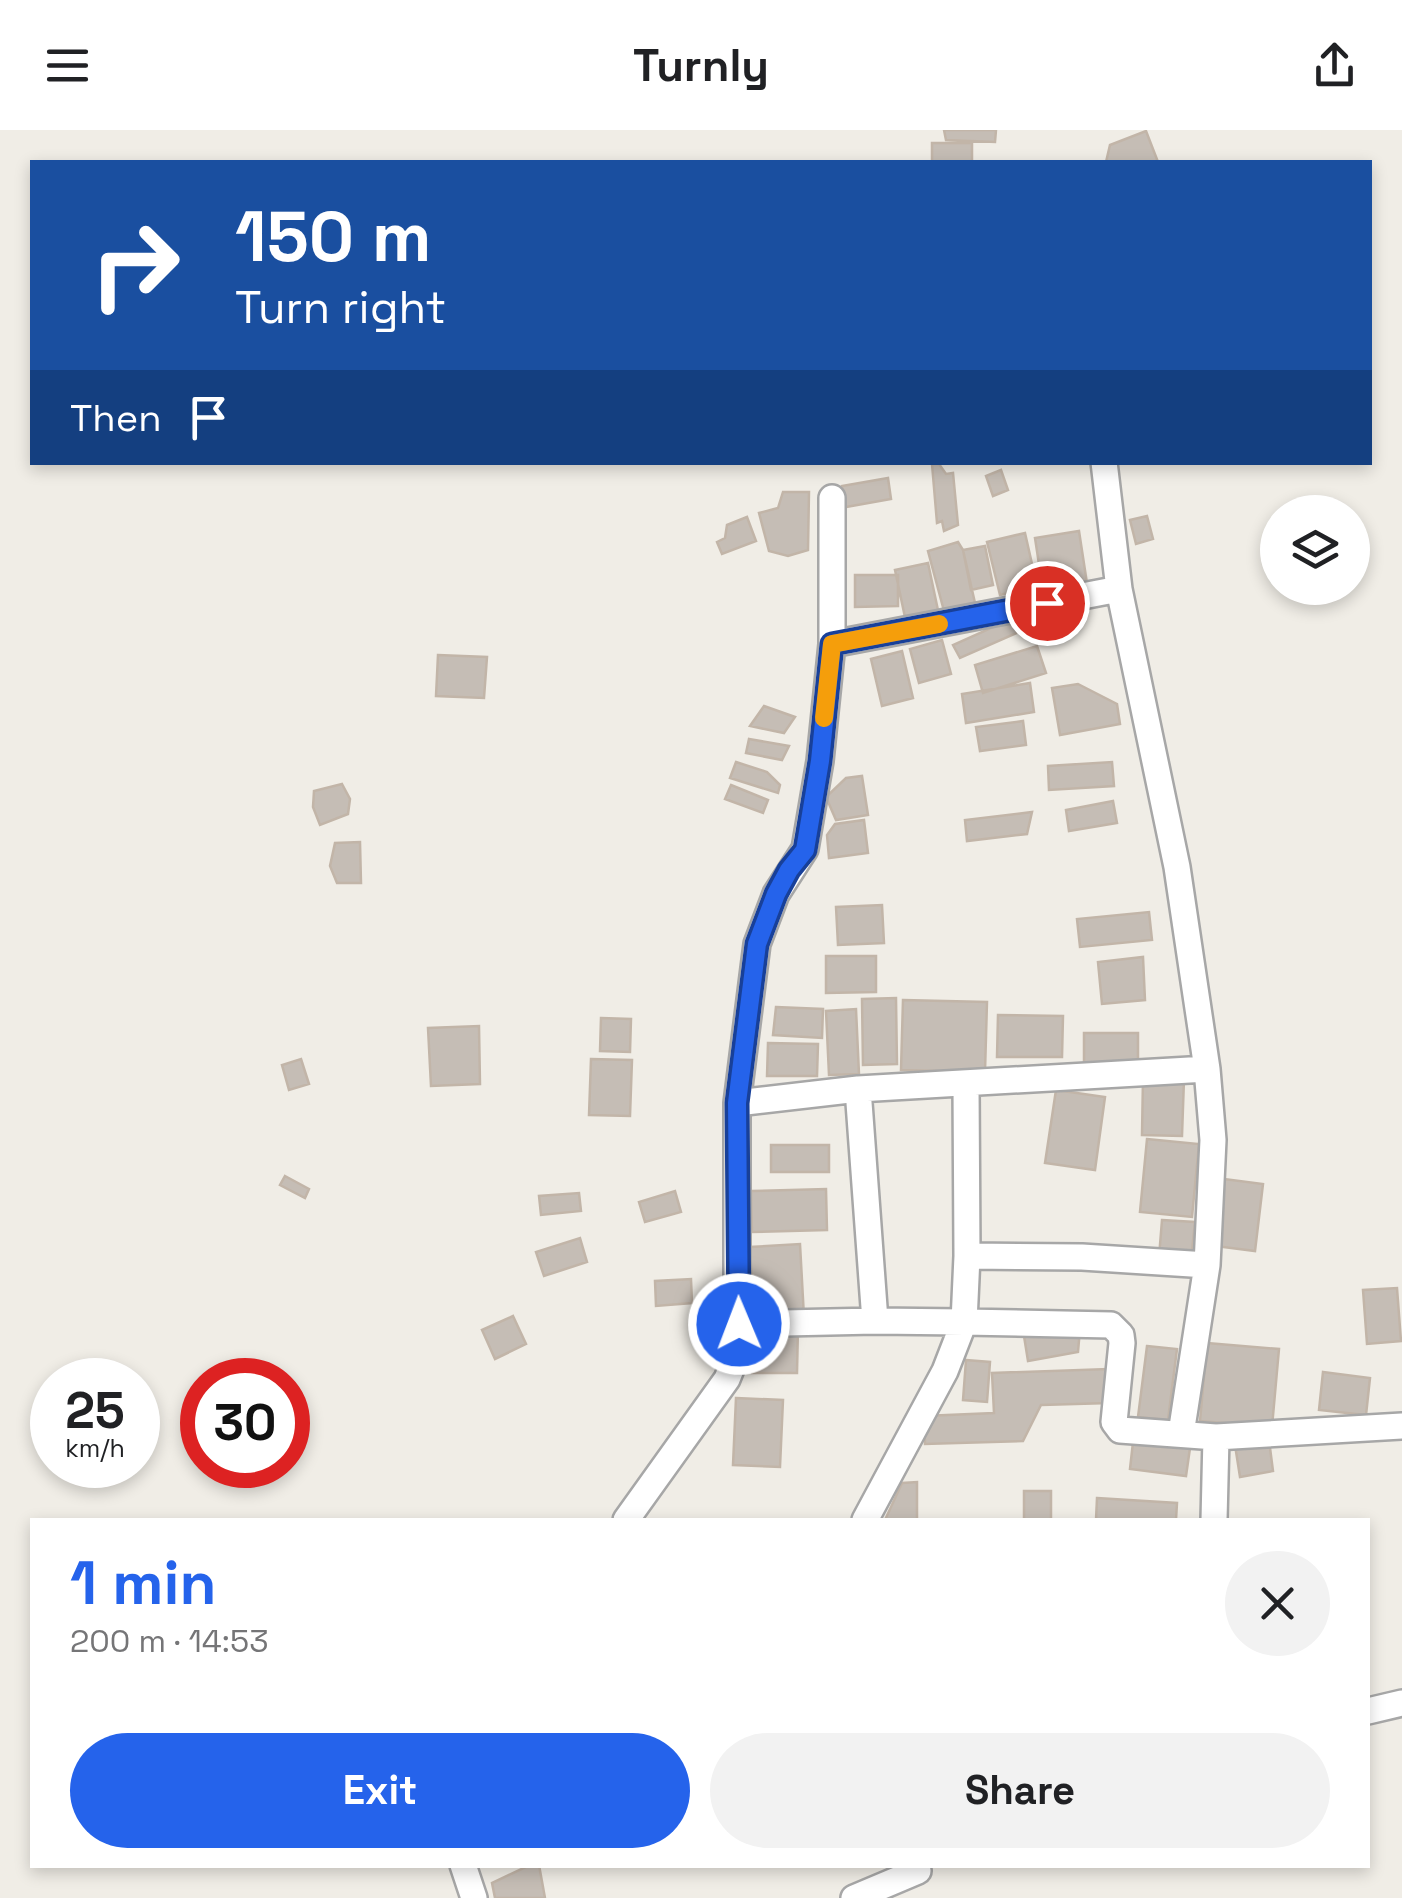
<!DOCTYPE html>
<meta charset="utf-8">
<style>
:root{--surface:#fff;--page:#f2f2f2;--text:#202124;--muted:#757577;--accent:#2563eb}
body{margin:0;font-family:"Space Grotesk",sans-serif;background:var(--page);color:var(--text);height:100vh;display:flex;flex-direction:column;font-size:38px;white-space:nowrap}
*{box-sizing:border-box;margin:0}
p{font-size:32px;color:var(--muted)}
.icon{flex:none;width:55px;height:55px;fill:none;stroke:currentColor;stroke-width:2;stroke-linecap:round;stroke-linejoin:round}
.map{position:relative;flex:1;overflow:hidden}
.drawer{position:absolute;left:30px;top:1388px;width:1340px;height:350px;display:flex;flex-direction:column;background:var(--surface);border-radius:0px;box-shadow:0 5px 15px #0003}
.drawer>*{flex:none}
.top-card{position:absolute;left:30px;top:30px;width:1342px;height:305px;border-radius:0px;box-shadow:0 5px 15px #0003;background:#1a4fa0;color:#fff;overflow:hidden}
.fabs{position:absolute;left:1260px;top:365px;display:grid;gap:20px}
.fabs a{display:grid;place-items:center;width:110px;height:110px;border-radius:50%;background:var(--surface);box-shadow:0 5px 15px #0003;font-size:50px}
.speed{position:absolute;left:30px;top:1228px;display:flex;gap:20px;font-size:50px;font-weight:700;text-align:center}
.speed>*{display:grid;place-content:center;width:130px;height:130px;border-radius:50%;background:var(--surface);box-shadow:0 5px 15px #0003;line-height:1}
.speed small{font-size:25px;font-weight:400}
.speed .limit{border:15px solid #d22;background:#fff;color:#111}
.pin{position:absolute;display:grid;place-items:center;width:85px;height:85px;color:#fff;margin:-42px;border:5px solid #fff;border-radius:50%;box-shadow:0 2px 10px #0007}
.me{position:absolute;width:110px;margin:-55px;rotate:359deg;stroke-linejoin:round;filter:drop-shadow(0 0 8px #0008)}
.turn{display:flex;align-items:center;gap:35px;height:210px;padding:0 40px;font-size:45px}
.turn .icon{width:130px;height:130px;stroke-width:2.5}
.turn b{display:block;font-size:70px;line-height:85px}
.then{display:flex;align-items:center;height:95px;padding:0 40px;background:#0003;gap:20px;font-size:38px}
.round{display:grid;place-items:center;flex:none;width:105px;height:105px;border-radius:52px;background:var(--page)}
.head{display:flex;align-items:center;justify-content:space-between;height:170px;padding:0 40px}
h1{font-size:60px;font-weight:600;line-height:75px;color:var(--accent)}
.button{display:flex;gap:20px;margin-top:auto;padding:20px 40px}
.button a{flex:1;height:115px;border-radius:60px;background:var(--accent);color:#fff;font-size:40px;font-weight:600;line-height:115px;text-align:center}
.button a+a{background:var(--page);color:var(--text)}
header{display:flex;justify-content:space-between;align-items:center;height:130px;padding:0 40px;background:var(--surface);font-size:45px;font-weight:600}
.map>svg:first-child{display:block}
</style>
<header><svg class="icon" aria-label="menu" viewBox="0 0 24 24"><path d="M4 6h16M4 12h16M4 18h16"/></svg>Turnly<svg class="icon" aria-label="share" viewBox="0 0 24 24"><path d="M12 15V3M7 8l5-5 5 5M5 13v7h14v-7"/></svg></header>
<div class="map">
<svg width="1402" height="1768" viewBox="0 0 1402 1768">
<rect width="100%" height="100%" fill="#f0ede6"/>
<!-- building -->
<path fill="#c5bdb5" stroke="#c2b5a8" stroke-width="2.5" d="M944,0H996L995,12L946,10Z
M1146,1L1158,32H1106L1110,15Z
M932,13H972V32H932Z
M932,334H939L946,344L953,343L958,395L944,401L942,391L937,393Z
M1001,340L1008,360L993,366L986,346Z
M888,348L891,369L846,377L842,356Z
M783,362H809L808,420L788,426L769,421L759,383L778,378Z
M1147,386L1153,409L1136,414L1130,390Z
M747,387L756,411L722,424L717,412L725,408L727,395Z
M1079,401L1088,460L1044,467L1035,408Z
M1025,403L1037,456L1000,465L987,412Z
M958,412L963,420L975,473L944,481L928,421Z
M985,416L993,455L971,460L963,420Z
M928,433L939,485L906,492L895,440Z
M855,445H898V476L855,477Z
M1022,484L1028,498L960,528L953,515Z
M942,510L951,544L919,553L910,519Z
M1037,516L1046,543L983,563L975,535Z
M902,521L913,568L882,576L871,529Z
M438,525L487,527L484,568L436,566Z
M1030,553L1034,582L966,593L962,564Z
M1078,554L1117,574L1120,594L1060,605L1052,558Z
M764,576L795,587L784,603L750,596Z
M1023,591L1026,615L980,621L976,597Z
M749,609L789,616L782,630L746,623Z
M736,632L767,642L780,655L778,663L730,648Z
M1112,632L1114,656L1049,660L1048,636Z
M862,646L868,685L836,690L826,667L846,648Z
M342,654L350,669L348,684L320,695L313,677L314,661Z
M731,655L768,670L763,683L725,669Z
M1113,671L1117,693L1069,701L1066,680Z
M1032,682L1027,704L967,711L965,690Z
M864,690L868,723L829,728L827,705L835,694Z
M360,712L361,753H337L330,736L335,713Z
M882,775L884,813L838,815L836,777Z
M1149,782L1152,810L1080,817L1077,789Z
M826,826H876V862L826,863Z
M1143,827L1145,870L1102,874L1098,832Z
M896,868L897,934L863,935L862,869Z
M903,870L987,872L985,942L901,940Z
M776,877L823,879L822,908L773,905Z
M856,879L859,944L829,945L826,881Z
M998,885L1063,886L1062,927H997Z
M601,888L631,889L630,922L600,921Z
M479,896L480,954L431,956L428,898Z
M1084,903H1138V937H1084Z
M768,913L818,914L817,946H767Z
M301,929L309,954L289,960L282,935Z
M591,929L632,930L630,986L589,985Z
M1143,948L1184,949L1182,1006L1142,1005Z
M1056,960L1105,967L1095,1040L1045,1033Z
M1147,1009L1199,1014L1192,1087L1140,1082Z
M771,1015H829V1042H771Z
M285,1046L309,1059L305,1068L280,1055Z
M1224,1049L1263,1054L1255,1121L1215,1116Z
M826,1059L827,1100L752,1102L751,1061Z
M675,1061L681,1082L645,1092L639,1072Z
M579,1063L581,1081L541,1085L539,1066Z
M1162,1090L1195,1092L1191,1130L1159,1127Z
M580,1108L587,1132L544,1146L536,1122Z
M800,1114L804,1187L754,1190L750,1117Z
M691,1149L692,1173L656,1176L655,1151Z
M1397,1158L1401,1211L1367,1214L1363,1160Z
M513,1186L526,1214L495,1229L482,1200Z
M753,1197L798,1198L797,1243H752Z
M1080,1199L1078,1222L1028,1231L1024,1206Z
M1207,1213L1279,1219L1272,1297L1200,1291Z
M1147,1216L1177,1219L1168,1290L1138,1287Z
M966,1230L990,1232L987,1272L963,1270Z
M1108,1239L1109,1273L1041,1275L1023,1311L925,1314L924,1286L994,1283L992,1243Z
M1323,1242L1370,1248L1366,1285L1319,1280Z
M736,1268L783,1270L780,1337L733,1335Z
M1269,1310L1273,1341L1240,1347L1235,1315Z
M1133,1312L1190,1318L1186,1346L1130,1339Z
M917,1352V1390H885L902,1353Z
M1024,1361H1051V1390H1024Z
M1097,1368L1177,1373L1176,1390H1096Z
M530,1735H539L545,1768H495L492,1753Z"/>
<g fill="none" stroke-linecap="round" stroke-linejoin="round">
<!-- street casing -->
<g stroke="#a7a7a7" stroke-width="30">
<path id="street" d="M1104,332L1119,459L1177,737L1207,939L1213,1010L1207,1135L1181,1304
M832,514L1119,459
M966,955L967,1126
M858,959L1207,939
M737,973L757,814L776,764L805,719L820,631L832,514V368
M1207,1135L1082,1127L967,1126L964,1192L1111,1195L1121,1205L1122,1213L1114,1292L1120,1300L1216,1307L1402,1296
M739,1194L875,1191
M626,1390L727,1249L737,1224V973L858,959L875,1191L964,1192L945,1241L865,1390
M1214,1390L1216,1307
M1368,1581L1402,1573
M463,1735L474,1768
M854,1768L918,1741L917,1735"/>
</g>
<!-- street -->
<use href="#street" stroke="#fff" stroke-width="25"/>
</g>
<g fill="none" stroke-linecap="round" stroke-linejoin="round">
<!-- route casing -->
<g stroke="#184099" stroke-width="25">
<path id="route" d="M739,1194L737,973L757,814L776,764L789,740L805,720L820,631L832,514L1047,473"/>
</g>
<!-- route -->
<use href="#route" stroke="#2563eb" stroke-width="18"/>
<!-- slow -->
<path stroke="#f59e0b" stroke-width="18" d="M824,588L832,514L939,494"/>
</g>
</svg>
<div class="fabs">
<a><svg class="icon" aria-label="layers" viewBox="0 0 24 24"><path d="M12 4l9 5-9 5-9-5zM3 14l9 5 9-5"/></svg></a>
</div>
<div class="speed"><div>25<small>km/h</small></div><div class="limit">30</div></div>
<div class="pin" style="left:1047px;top:473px;background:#d93025"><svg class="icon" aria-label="arrive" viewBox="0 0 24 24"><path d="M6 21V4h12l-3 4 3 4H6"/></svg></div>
<svg class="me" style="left:739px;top:1194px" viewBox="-20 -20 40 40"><circle r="17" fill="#2563eb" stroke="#fff" stroke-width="3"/><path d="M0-11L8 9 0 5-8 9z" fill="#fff"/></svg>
<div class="top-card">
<div class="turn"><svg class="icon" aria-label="right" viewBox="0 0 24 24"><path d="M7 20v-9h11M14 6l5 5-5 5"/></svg><div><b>150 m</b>Turn right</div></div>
<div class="then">Then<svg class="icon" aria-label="arrive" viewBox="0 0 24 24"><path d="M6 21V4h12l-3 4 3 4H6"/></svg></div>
</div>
<section class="drawer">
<div class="head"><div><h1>1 min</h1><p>200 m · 14:53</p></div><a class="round"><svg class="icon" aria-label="close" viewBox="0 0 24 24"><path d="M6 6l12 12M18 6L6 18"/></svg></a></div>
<div class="button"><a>Exit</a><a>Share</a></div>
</section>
</div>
